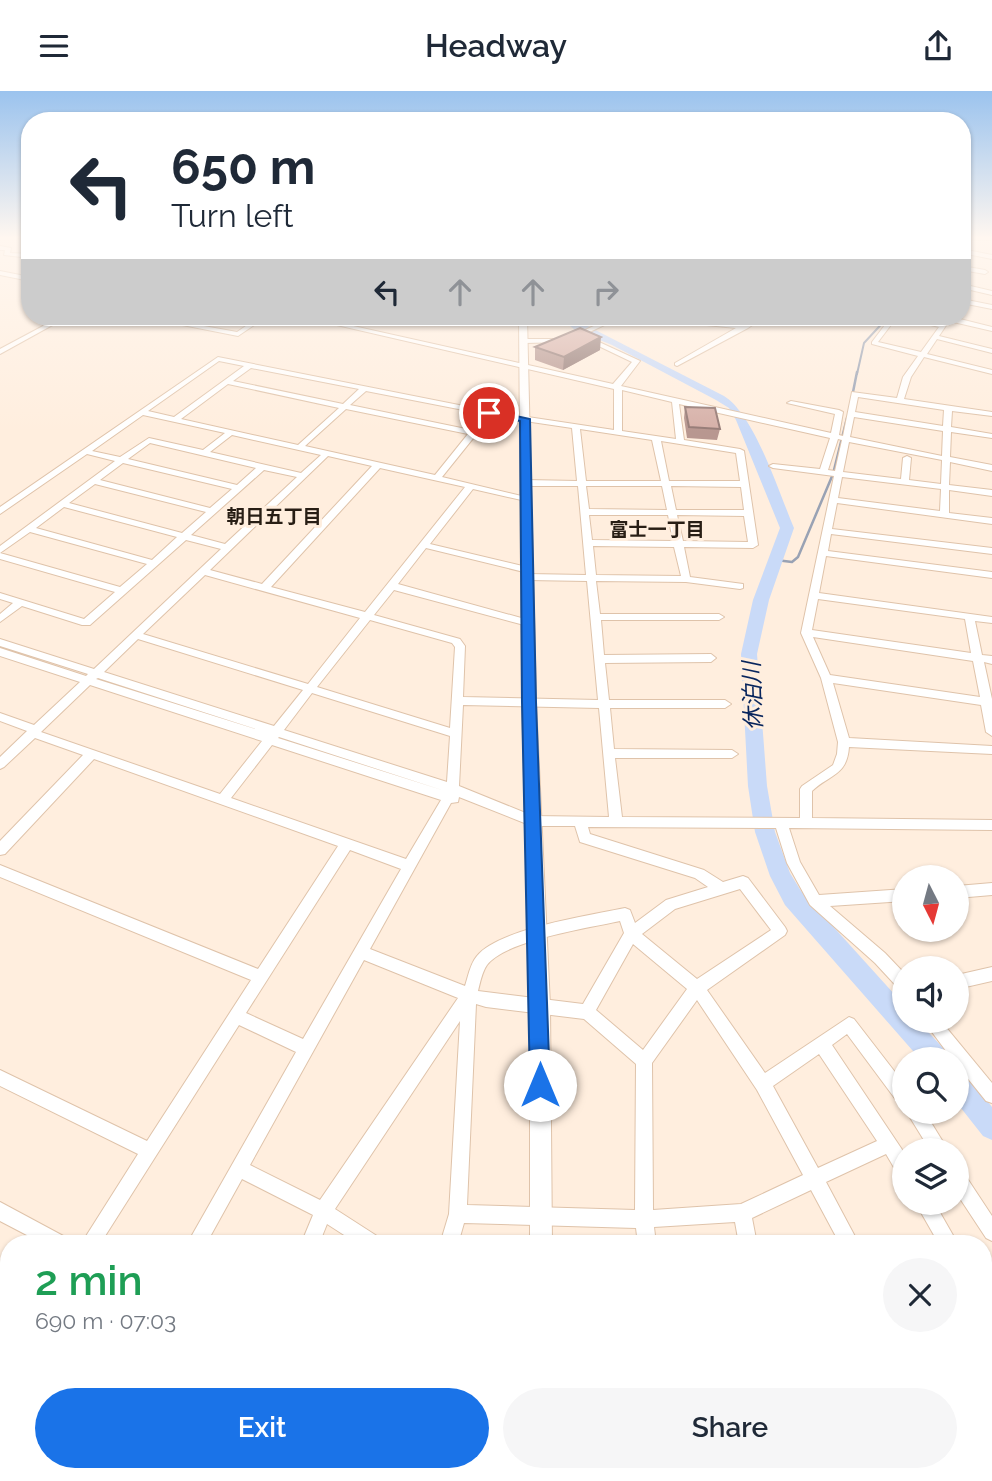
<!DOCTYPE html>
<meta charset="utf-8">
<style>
:root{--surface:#fff;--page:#f6f6f7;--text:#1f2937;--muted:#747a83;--accent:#1a73e8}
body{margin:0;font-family:Raleway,"Noto Sans JP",sans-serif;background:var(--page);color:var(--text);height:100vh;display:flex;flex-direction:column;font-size:26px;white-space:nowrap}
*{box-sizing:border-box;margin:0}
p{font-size:23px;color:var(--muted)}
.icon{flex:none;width:38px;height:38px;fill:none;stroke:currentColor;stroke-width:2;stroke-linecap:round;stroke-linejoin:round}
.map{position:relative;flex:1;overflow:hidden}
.details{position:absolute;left:0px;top:1144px;width:992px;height:247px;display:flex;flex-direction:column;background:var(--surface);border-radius:28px 28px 0 0;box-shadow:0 2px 5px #0004}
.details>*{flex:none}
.guide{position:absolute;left:21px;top:21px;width:950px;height:214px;border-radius:28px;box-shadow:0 2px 5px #0004;background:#fff;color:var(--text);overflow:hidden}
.needle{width:46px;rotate:174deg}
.buttons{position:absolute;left:892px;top:774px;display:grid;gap:14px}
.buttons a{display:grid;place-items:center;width:77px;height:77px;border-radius:50%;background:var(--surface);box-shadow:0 2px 5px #0004;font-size:35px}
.pin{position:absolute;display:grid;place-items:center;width:60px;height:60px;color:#fff;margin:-30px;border:4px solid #fff;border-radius:50%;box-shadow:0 2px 7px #0007}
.me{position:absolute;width:77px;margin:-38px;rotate:0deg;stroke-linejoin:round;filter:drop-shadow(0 0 5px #0008)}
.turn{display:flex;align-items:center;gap:24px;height:147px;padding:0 35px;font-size:32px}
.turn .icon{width:91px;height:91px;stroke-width:2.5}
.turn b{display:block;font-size:49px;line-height:60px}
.lanes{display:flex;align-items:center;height:66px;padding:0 35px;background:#0003;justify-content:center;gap:35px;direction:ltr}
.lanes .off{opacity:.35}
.round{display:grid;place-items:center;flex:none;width:74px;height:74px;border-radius:37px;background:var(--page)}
.overview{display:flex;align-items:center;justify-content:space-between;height:119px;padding:0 35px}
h1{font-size:42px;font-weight:600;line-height:52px;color:#1e9e55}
.cta{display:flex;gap:14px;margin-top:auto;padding:14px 35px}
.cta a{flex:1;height:80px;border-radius:42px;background:var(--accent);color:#fff;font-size:28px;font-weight:600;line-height:80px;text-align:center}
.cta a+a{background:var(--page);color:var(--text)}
header{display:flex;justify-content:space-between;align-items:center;height:91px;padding:0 35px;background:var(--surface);font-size:32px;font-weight:600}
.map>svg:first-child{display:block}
</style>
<header><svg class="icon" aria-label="menu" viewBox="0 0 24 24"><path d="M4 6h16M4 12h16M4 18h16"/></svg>Headway<svg class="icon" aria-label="share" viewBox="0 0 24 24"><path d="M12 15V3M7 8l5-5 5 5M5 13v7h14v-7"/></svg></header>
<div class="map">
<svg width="992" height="1390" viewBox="0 0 992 1390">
<rect width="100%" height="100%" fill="#ffeede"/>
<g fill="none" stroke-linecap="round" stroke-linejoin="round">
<!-- stream-far1 -->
<path stroke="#99a2b4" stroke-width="2" d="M857,283L864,252L888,226"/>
<!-- stream -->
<path stroke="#99a2b4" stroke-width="2.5" d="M852,306L857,281
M776,469L792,471L798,466L833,383L847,327"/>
<!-- river -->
<path fill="#c9daf8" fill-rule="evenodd" d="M559,226H570L724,305C755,324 779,402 794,437L769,509L757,563L767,695L775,741L790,782L801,800L905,915V929H917L945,959L948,968H920L785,814L770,785L755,741L748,695L741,563L753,509L780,437L736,329L729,317L716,309L612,254L575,239Z
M957,980L966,983L992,1016V1049L983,1045L957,1012Z"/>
<!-- minor casing -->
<g stroke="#dfc3aa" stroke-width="2">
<path id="minor" d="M15,146H30V148Z
M962,146H992V149H962Z
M0,155L11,157L10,162L30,163V167L4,164L5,159H0Z
M962,158L992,164V168L962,162Z
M962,175L985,179L988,181L985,183L962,179Z
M0,180L30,186V190L0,184Z
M962,193L992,200V204L962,197Z
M962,208L992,214V218L962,212Z
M60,226H67L0,263V258Z
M142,226H154L237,241L259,226H266L238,245Z
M302,226H313L613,293L632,271L584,248V246L586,245L638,269L640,270L621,295L831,342L835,323L787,312L791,310L839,319L843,321L839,344L843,345L852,301L897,307L903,286L918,265L872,253V251L891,226H897L878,251L921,261L939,236L898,226H909L941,233L946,226H952L992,236V240L949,230L939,245L992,258V262L937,248L927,263L992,279V283L924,266L911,286L904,308L992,321V325L952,320L951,336L992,343V347L951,341L950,366L992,374V380L950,371L949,394L992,399V405L949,399V422L992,427V433L837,412L832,438L992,457V463L831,443L828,460L992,481V487L826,465L819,502L992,526V532L975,530L982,564L992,565V573L984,571L992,608V645L986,641L981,614L833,592L849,647L992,655V663L849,656C847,685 830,683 812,700V727L992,729V739L789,737L800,771L819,804L905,798V810L830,815L885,862L905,883V901L900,899L875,872L810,814L787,772L776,737L588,736L590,743L704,779L723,791L743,785L748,787L785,836L787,840L785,844L707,899L765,982L849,926L854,928L905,994V1015L899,1013L847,943L832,954L905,1063V1087L899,1085L886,1063L826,1091L859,1153H840L811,1099L752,1127L757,1153H739L735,1131L654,1136L656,1153H638L636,1137L464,1132L458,1153H440L449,1123L460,930L335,1118L380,1147L383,1153H358L327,1133L319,1153H301L313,1124L242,1088L206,1153H187L296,961L239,934L100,1153H81L138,1063L0,995V979L147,1050L251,889L0,786V774L258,878L338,755L94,668L5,763L0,764V750L83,664L35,647L4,676L0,678V666L27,640L0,630V622L34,634L80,591L0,565V557L86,585L88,583L0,555V548L94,578L221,458L186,449L90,534H82L22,515L0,531V523L13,512L0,508V502L84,528L115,501L0,468V462L120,496L147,473L30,441L0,462V455L115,370L87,363L0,423V416L218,266L489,320L614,339V298ZM219,270L244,275L174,326L148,320ZM251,277L359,298L343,313L233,290ZM228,293L339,317L298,354L181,328ZM622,299L672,311L676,348L622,340ZM366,300L484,323L471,339L350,314ZM858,306L944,319L943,335L855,321ZM679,313L830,347L820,378L773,373L769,375L773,377L834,385L801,542L821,587L838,651L837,663L833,674L802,695L800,698V727L622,726L615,667H732L738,663L732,659L614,658L610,617H725L731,613L725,609H609L605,572L711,571L716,567L711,563L604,564L601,529H719L724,526L719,523H600L596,490L686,491L740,498L743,497V493L690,486L684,456L753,457L758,454L744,360L740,358L684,349ZM346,318L468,343L435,384L305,355ZM143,324L225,342L203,359L149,347L120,366L92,360ZM491,325L572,337L577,390L526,389L522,392L526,395H578L586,484L528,483L523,486L528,489L587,490L598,609L463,606L465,555L460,548L374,524L394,499L528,535L533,532L532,530L398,493L426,457L528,482L533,479L531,477L430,453L473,398L526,410L530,407L442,386ZM854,326L943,340L942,365L850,346ZM580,338L652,349L661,390H586ZM232,344L321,364L301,382L210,361ZM838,348L842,349L835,380L828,379ZM661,350L736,362L740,390H669ZM849,351L942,369L941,393L909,389L911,367L907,365L903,367L901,388L843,381ZM150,352L256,377L237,394L128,368ZM328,365L372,375L262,493L210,479ZM123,372L232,398L210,417L100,389ZM380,377L465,396L365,521L271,496ZM264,379L297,386L225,453L191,444ZM842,386L941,398L940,420L838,407ZM95,393L206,421L182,442L69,412ZM586,395H662L667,419L589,418ZM671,395L741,396L744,419H676ZM64,416L177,446L152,469L36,437ZM589,424H668L673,450L592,449ZM677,424L744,425L748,451L683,450ZM593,455L674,456L681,485L596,484ZM205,484L360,527L308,593L143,543ZM818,508L965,528L971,562L812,539ZM370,529L452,552L455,556L450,637L317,596ZM813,546L973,570L980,606L830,584ZM138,548L303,599L274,635L104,581ZM98,587L268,642L96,588ZM90,594L262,650L220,703L41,641ZM312,602L450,645L447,691L284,639ZM463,614L599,617L609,726L533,725L459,695ZM279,646L445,700L278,647ZM272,654L441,709L406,768L231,707ZM459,706L532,735H575L580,751L695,787L708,796L666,809L635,832L630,819L625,817C591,824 498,838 477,865C470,873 468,886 465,895L370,858L451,712L458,711ZM350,759L401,778L303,948L246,922ZM740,798L771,839L697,888L642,843L675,818ZM620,830L624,842L583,913L478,900C480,892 482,881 487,874C506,849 589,837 620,830ZM633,853L687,898L643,959L596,919ZM364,869L458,907L320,1109L250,1074ZM697,909L757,999L803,1084L741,1113L653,1119L652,972ZM476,913L486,916L584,928L636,973L635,1119L467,1114ZM819,963L877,1050L818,1077L773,995Z
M613,226H621L569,251L524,252L521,250L524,248H566Z
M644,226C675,225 707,233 738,233C748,233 754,226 764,226L748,237L677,275L675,274V272L736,237L647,228Z
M992,792V804L957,807V795Z
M992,876V890L957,898V884Z
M923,929H940L992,992V1012L986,1010L957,974V968H952Z
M906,1020H924L948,1059H930Z
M957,1079L963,1081L992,1125V1150L986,1147L957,1103Z
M0,1111L67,1147L70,1153H44L0,1130Z
M915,1111H934L958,1153H939Z
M984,1203L992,1208V1245L984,1248Z
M203,1382H224L221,1390H201Z
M363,1382H383L381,1390H361Z
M415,1382H435V1390H415Z
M661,1382H681L682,1390H662Z
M778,1382H798L799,1390H779Z
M956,1382H977L980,1390H959Z"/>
</g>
<!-- major casing -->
<g stroke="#dfc3aa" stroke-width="2">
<path id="major" d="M519,226H527L536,611L550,915L552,1153H530V915L522,611Z
M0,1339L9,1343V1371L0,1367Z
M35,1382H70L73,1390H38Z
M535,1382H561V1390H535Z"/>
</g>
<!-- minor -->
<use href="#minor" fill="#fff" fill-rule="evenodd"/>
<!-- major -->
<use href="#major" fill="#fff" fill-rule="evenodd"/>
</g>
<!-- wall -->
<path fill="#b89790" d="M535,256L600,259L563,279L535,269Z
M685,316L720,338L717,349L687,347L684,327Z"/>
<!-- shaded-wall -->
<path fill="#967b76" d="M601,246L600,259L563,279L564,266Z"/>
<!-- building -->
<path fill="#d6b0a8" stroke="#967b76" stroke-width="2" d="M580,237L601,246L564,266L535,256Z
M685,316L715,317L720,338L689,336Z"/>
<!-- sky -->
<linearGradient id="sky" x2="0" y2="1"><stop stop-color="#9bc3ee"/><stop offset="0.43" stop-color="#fff7f0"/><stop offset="1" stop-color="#fff7f0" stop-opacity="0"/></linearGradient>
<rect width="992" height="341" fill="url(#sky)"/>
<!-- route -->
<path fill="#1a73e8" stroke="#114b97" stroke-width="2" d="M489,319L530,328L536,611L550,994L547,1001L540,1004L533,1001L530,994L522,611L520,330L485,324Z"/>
<g text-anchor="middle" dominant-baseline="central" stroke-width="6" stroke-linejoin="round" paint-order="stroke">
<!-- far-neighbourhood labels -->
<g font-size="19" font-weight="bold" fill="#281e15" stroke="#ffeede">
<text x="274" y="425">朝日五丁目</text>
<text x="657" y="438">富士一丁目</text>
</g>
<!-- water labels -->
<g font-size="23" font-style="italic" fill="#08255d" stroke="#ffeede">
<text transform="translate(752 605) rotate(-92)">休泊川</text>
</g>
</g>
</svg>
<div class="buttons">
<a><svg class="needle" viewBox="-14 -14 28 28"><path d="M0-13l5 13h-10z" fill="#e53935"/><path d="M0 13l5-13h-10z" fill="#747a83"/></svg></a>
<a><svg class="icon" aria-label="sound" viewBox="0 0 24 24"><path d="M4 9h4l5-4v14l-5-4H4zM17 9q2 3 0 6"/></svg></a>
<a><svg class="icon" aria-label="search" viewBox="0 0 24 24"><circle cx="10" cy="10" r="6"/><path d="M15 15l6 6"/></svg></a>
<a><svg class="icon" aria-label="layers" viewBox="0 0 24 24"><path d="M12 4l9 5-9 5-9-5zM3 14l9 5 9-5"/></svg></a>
</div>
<div class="pin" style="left:489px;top:322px;background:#d93025"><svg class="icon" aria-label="arrive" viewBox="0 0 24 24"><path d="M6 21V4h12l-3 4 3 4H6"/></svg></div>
<svg class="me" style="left:540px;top:994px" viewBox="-20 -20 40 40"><circle r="19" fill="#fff"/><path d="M0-13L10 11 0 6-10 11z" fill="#1a73e8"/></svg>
<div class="guide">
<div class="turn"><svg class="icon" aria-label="left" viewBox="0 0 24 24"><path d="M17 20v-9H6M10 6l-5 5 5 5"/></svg><div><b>650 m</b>Turn left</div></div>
<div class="lanes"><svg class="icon" aria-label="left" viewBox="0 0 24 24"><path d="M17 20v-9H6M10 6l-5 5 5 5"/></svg><svg class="icon off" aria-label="ahead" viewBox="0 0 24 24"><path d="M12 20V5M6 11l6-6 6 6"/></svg><svg class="icon off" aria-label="ahead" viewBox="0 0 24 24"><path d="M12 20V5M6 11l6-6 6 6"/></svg><svg class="icon off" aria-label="right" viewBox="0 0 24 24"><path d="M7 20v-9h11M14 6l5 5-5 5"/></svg></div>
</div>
<section class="details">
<div class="overview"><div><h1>2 min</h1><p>690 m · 07:03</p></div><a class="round"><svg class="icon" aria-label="close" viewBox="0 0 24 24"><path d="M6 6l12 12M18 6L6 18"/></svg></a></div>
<div class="cta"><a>Exit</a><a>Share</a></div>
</section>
</div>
